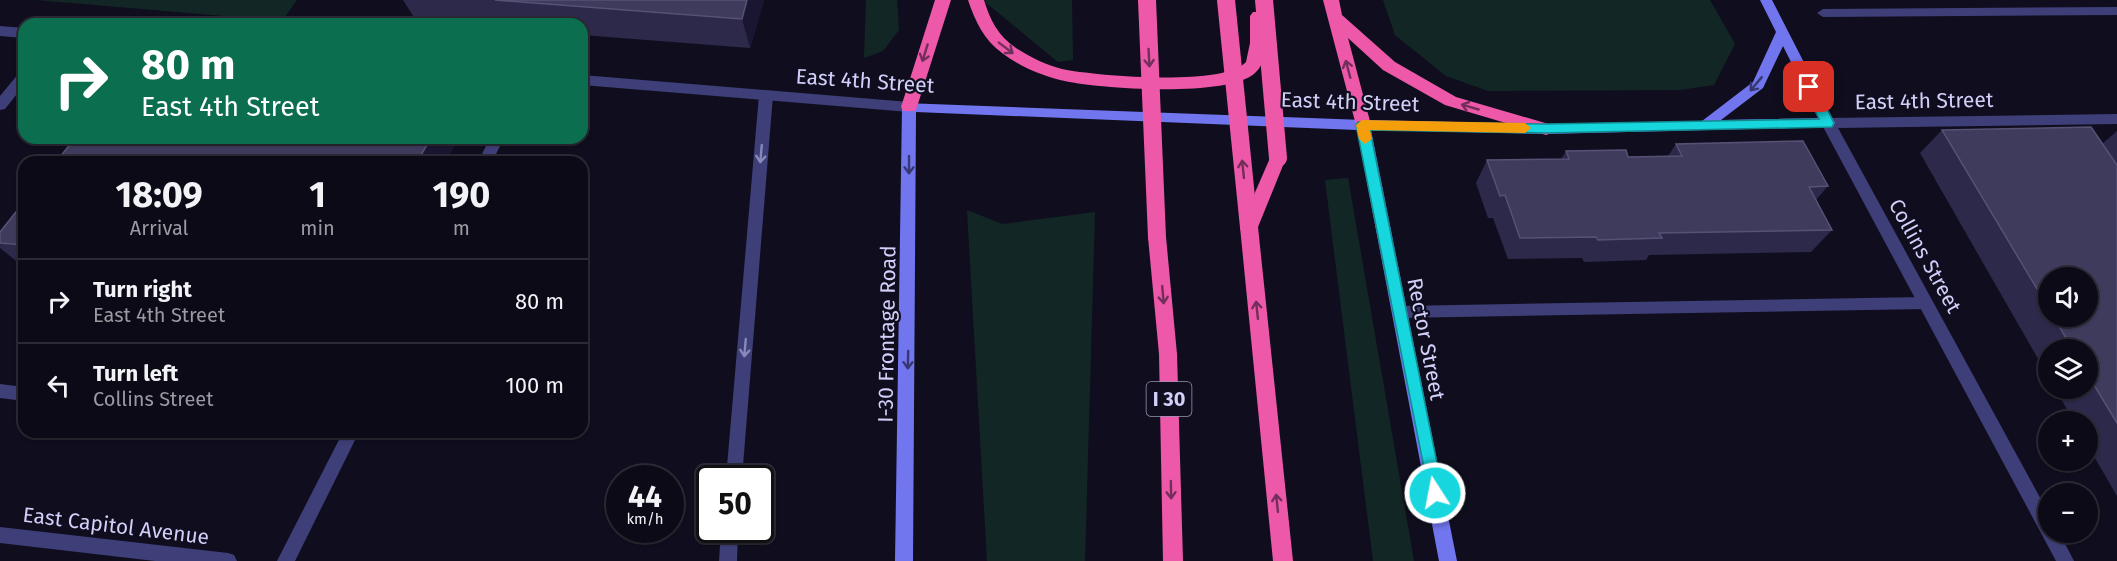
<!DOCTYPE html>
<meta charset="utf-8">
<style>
:root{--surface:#0c0a16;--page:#1a1823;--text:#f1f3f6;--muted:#9a9aa1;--line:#2c2b35}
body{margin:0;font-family:"Fira Sans",sans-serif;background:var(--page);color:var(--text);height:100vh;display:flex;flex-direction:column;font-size:22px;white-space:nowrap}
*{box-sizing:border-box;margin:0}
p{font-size:20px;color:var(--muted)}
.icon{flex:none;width:33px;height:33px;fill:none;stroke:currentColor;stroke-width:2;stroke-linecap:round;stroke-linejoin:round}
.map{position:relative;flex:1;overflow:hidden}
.details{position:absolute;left:18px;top:156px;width:570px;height:282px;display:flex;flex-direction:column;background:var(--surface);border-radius:18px;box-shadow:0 2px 4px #0004,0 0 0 2px var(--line)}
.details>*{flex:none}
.guide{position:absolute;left:18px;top:18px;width:570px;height:126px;border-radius:18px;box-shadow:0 2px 4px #0004,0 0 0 2px var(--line);background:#0b6e4f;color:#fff;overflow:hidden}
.fabs{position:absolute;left:2038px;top:267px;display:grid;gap:12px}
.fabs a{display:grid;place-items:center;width:60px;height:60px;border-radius:50%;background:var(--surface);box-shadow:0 2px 4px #0004,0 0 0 2px var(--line);font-size:30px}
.speed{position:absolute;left:606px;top:465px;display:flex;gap:12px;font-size:30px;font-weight:700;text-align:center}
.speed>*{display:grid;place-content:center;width:78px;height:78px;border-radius:50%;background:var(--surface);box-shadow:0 2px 4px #0004,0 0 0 2px var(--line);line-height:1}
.speed small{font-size:15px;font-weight:400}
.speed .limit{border:3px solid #111;border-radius:9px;background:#fff;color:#111}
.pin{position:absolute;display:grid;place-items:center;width:51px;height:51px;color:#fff;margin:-26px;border-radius:12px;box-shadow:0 3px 9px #0006}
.me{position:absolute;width:66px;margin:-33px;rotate:349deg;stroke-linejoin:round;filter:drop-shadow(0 0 4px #0008)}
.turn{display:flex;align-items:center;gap:21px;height:126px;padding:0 24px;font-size:27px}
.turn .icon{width:78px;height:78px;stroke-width:2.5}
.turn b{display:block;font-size:42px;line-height:51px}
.eta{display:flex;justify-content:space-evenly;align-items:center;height:102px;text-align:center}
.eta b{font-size:36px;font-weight:700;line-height:42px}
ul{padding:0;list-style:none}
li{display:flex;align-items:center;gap:18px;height:84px;padding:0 24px;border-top:2px solid var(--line)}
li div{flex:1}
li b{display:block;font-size:22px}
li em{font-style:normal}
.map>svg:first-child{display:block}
</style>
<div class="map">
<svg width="2117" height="561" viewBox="0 0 2117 561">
<rect width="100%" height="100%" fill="#100e1e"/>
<!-- green -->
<path fill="#122725" d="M36,0H297L282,21Z
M866,0H897L899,30L883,51L864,58Z
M986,0H1072L1073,60L1058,62L985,2Z
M1383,0H1710L1735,44L1714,85L1680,90L1488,91L1446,76L1395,35Z
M1348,178L1414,561H1373L1325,180Z
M967,210L1002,224L1095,212L1085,561H987Z"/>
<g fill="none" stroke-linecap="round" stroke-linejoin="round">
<!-- service -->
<path fill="#3e3f78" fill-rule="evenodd" d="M2117,7V15L1823,17L1817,13L1823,9Z
M24,71V85L5,109L0,110V96L19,73Z
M766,90L773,95L742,478H726L759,95Z
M490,138H504L492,162H478Z
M1925,297L1930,298L1933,303L1930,308L1925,309L1400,318L1395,317L1392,312L1395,307L1400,306Z
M0,384L24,387V401L0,398Z
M343,432H359L295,561H277Z
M721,530H738L737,561H719Z"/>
<!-- minor -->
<path fill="#3e3f78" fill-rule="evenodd" d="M0,26L24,28V38L0,36Z
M582,75L909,102L916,107L909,112L582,85Z
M2117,114V124L1838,128L2049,514V532H2059L2074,561H2056L1821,123L1828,118Z
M0,527L228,553L234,555L237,561H155L0,543Z"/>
<!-- secondary -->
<path fill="#7176ef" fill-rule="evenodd" d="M1760,0H1772L1835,123L1833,127L1546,134L1371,130L1457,561H1439L1357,130L916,112L913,561H895L902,107L904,103L1363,120L1546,124L1702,121L1753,82L1776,32ZM1783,46L1819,118L1721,120L1763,88Z"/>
<!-- motorway -->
<path fill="#ed58a8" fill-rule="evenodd" d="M935,0H951L917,107L915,111H903L901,107Z
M968,0H984C990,20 998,36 1016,48C1030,57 1046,65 1062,69C1095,76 1224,87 1246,62L1250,43V16L1253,12H1263L1266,16C1266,33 1270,60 1255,73C1228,98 1096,89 1060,80C1040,75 1019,66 1002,53C984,40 975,21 968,0Z
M1323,0H1339L1342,15L1395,62L1456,97L1552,125L1554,129L1552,133L1546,135L1445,105L1383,70L1348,38L1371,125L1369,129L1363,131L1357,129Z
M1278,152L1284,153L1286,158L1258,227L1293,561H1273L1240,227L1270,158L1272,153Z
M1157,230L1163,232L1166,237L1177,354L1183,561H1163L1159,354L1148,237L1151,232Z"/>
<!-- motorway-bridge -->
<path stroke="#ed58a8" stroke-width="18" d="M1147,0L1157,237
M1226,0L1249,227
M1264,0L1278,158"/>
</g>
<!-- wall -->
<path fill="#2d294a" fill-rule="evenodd" d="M403,0H764L750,48L582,35V24H441L417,22Z
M1942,130L2102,144L2117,131V496L2088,446V422H2074L2055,388H2088V350H2049V378L1920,153ZM2049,278L2088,316H2049Z
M1676,144L1828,186L1816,200L1832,230L1811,252L1649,255L1646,260L1584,262L1582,258L1508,259L1493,218H1488L1476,183L1487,160L1561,159L1566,151L1628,157L1668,156Z
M24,202V264H20L0,248V232Z"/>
<!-- shaded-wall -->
<path fill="#1a1631" d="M747,0H764L750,48L742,19Z
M431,138H459L446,162H417Z"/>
<!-- building -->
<path fill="#3f3b5d" stroke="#565276" stroke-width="1.5" d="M495,0H747L742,19Z
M2091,127L2117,165V423L2088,375V350H2073L2053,316H2088V278H2049V309L1942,130Z
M75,138H431L417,162H56Z
M1803,141L1828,186L1809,187L1832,230L1659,233L1662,238L1598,240L1596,237L1520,238L1505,195L1500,196L1487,160L1569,159L1566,151L1626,150L1628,157L1682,156L1676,144Z
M24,202V245L0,243V232Z"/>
<!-- one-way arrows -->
<defs><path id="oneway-shaft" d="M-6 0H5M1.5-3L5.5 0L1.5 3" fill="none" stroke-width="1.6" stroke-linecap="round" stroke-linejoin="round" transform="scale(1.5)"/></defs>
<g stroke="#732f5c">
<use href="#oneway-shaft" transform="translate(1006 48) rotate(37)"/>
<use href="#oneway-shaft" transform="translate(925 53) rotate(107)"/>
<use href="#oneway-shaft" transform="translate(1149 58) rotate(87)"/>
<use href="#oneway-shaft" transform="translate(1348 69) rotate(-105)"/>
<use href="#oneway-shaft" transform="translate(1470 107) rotate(-164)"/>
<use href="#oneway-shaft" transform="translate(1243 169) rotate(-96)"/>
<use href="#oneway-shaft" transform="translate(1163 295) rotate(85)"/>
<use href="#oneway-shaft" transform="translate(1257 310) rotate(-96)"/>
<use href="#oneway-shaft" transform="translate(1171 490) rotate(89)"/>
<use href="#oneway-shaft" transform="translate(1277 503) rotate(-96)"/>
</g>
<g stroke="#373872">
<use href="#oneway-shaft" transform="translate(1756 84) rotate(130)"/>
<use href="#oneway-shaft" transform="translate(909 165) rotate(90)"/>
<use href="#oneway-shaft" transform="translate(908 360) rotate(91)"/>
</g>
<g stroke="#8888b9">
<use href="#oneway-shaft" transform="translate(761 154) rotate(95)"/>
<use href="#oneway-shaft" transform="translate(745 348) rotate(95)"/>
</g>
<!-- route -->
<path fill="#18d6de" stroke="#108b90" stroke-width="1.5" d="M1809,83L1814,84L1834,123L1832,127L1546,133L1370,130L1443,493L1440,498L1435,500L1430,498L1356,125L1358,122L1546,124L1819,119L1803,87Z"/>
<!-- slow -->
<path fill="#f59e0b" d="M1362,120L1525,123L1531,128L1525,133L1370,130L1372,139L1365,144L1359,139L1356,125Z"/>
<g text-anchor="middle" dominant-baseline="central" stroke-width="4.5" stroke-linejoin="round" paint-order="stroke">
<!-- shield labels -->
<rect fill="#100e1e" stroke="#9896b8" stroke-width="1.5" x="1146.5" y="382" width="45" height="34" rx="4.5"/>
<g font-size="20" font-weight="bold" fill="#d2d0fa">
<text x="1169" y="399">I 30</text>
</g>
<!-- street labels -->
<g font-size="21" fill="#d2d0fa" stroke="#100e1e">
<text transform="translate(865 81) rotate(4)">East 4th Street</text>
<text transform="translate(1924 101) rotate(-1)">East 4th Street</text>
<text transform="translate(1350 102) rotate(2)">East 4th Street</text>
<text transform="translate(1925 256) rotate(61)">Collins Street</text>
<text transform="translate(887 334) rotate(-89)">I-30 Frontage Road</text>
<text transform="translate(1426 339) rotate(79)">Rector Street</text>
<text transform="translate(116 526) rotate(7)">East Capitol Avenue</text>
</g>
</g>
</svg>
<div class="fabs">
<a><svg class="icon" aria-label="sound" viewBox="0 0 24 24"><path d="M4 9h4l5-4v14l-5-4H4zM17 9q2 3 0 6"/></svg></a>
<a><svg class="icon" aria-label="layers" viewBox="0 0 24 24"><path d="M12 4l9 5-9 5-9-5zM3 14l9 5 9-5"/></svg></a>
<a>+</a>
<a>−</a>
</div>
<div class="speed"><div>44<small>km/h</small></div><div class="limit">50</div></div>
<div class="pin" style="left:1809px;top:87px;background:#d93025"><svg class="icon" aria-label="arrive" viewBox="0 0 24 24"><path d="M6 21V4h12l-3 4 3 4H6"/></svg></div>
<svg class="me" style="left:1435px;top:493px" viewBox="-20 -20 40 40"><circle r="17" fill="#18d6de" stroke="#fff" stroke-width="3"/><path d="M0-11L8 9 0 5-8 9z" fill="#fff"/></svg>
<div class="guide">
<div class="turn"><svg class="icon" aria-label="right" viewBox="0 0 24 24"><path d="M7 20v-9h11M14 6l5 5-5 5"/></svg><div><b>80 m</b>East 4th Street</div></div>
</div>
<section class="details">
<div class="eta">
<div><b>18:09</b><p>Arrival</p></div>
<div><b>1</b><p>min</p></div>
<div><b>190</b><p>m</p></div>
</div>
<ul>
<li><svg class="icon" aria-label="right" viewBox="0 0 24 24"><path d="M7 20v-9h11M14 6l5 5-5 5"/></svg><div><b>Turn right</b><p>East 4th Street</p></div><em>80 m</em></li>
<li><svg class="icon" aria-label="left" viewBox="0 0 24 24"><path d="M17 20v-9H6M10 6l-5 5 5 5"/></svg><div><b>Turn left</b><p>Collins Street</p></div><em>100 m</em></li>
</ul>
</section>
</div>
